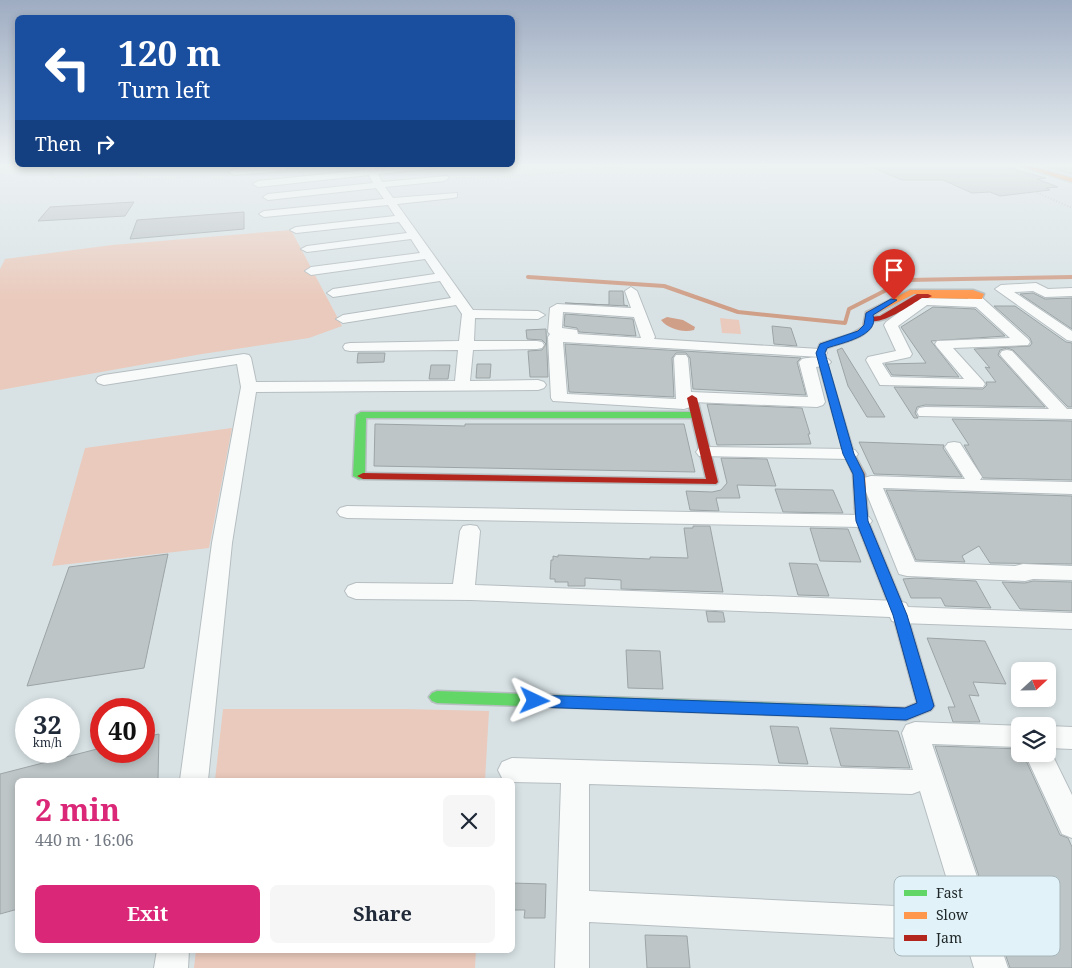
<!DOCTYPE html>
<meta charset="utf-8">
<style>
:root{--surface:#fff;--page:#f6f6f7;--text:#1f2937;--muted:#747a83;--accent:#db2777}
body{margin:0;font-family:"Noto Serif",serif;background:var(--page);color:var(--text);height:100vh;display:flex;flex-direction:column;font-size:19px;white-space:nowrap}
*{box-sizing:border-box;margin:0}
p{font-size:16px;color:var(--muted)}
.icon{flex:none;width:28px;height:28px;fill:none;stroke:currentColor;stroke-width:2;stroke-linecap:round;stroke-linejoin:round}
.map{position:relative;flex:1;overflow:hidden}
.side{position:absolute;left:15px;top:778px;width:500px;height:175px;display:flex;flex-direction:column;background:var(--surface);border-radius:8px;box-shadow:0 2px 8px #0003}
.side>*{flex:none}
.banner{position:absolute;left:15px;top:15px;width:500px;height:152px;border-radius:8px;box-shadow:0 2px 8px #0003;background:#1a4fa0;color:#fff;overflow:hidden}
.needle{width:32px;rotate:68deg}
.fabs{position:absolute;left:1011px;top:662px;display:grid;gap:10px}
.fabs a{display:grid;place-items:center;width:45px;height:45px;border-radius:8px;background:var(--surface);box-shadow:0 2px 8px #0003;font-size:25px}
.speed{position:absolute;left:15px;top:698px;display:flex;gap:10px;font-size:25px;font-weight:700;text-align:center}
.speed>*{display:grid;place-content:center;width:65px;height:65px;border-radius:50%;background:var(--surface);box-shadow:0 2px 8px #0003;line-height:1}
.speed small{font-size:12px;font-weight:400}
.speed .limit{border:8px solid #d22;background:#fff;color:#111}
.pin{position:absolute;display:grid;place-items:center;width:42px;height:42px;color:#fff;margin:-51px -21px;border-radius:50% 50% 50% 0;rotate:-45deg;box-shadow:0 0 5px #0007}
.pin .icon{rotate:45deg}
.me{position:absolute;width:55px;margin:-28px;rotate:92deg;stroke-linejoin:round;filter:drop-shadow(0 0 4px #0008)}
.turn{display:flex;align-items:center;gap:18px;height:105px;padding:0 20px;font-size:22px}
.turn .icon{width:65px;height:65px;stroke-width:2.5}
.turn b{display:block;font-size:35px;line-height:42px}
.then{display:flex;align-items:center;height:48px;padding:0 20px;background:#0003;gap:10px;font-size:19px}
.round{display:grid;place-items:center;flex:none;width:52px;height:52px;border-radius:8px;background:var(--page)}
.summary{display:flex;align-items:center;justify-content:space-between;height:85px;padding:0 20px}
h1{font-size:30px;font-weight:700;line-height:38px;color:var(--accent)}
.cta{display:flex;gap:10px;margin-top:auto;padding:10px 20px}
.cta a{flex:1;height:58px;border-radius:8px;background:var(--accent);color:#fff;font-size:20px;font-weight:700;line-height:58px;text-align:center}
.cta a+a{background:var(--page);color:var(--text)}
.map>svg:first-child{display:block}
</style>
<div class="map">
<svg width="1072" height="968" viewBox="0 0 1072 968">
<rect width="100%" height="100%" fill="#d8e2e5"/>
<!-- green -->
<path fill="#eacabc" d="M291,230L342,326L309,338L202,354L0,390V269L5,259L112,245Z
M720,318L739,320L741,334L722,333Z
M232,428L209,548L52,566L85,448Z
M223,709H405L489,711L485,780H215Z
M196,950H476L475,968H194Z"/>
<!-- water -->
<path fill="#d09f88" d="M667,317L683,320L695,327L694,330C683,333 668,329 661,320Z"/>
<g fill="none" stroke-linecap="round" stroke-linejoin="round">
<!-- stream -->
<path stroke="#d09f88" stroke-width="4" d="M528,277L664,286L738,312L845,323L849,309L906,280L1072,277"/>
</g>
<!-- building -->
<path fill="#bdc5c7" stroke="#9da4a6" d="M866,165H1013L1016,170L1046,178L1037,179L1058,187L1046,188L1050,190L1000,196L990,192L972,193L943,180H902Z
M1038,165H1072V174Z
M134,202L125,216L38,221L50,207Z
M244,212V229L130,239L137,220Z
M609,291H623L624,305L628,306L565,303L609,305Z
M1033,293L1045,299L1072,298V329L1020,294Z
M994,306H1015L1066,342L1072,343V407H1068L1013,350L1007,348L1000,350L998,355L1045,407L925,405L917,407L915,413L918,418H914L894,387L983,389L987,385L986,382H996L985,367L990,368L974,349L1030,346L1032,343L1030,338Z
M933,307L975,309L1005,336L931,341L959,377L892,375L885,364L926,363L901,327Z
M565,314L633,319L636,336L579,332L577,328L564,326Z
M772,326L791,328L797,346L774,344Z
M546,329L548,377H530L528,351L542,350L546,344L542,340L527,339L526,330Z
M565,344L801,358L797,362L806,395L693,389L690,358L686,353H676L672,358L674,397L569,392Z
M842,348L885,417H867L848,386L837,350Z
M358,353H385L384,362L357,363Z
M477,364H491L490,378H476Z
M431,365H450L448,379H429Z
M707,404L802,408L810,434H808L811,444L717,445Z
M952,419L1072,421V480L983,478L964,445H969Z
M375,424L465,426V424H684L695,472L374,466Z
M859,442L944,445L943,448L962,477L874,474Z
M721,458L767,459L776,486L737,485L740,498H716L719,511L690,510L686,491L712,492L721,490L727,483Z
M775,489L833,490L843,513L783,512Z
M886,490L1072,496V564L990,563L979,546L962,556L965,562L916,560Z
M693,526H710L723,592L621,589V580L585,578V586H568V582H555V579H550L551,560H553V556L558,557V555L650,559V557L688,558L684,528H693Z
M810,528L848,529L861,562L820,561Z
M168,554L144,668L27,686L69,567Z
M789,563L817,564L829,596L798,595Z
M916,578L976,581L991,608L945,606L941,598H911L903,579Z
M1033,581L1072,582V611L1020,609L1002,582L1025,583Z
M706,611L723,612L725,622H708Z
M927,638L985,641L1006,684L973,682L979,696L969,695L980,722H953L948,707H955Z
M626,650L660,651L663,689L628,688Z
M770,726L798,727L808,764L779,763Z
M830,728L898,731L910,768L841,766Z
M159,734L158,780H18V909L0,914V774L101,748V751H144V737Z
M935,746L1020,749V754H1023L1060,835L1068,838L1072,847V968H1010Z
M512,883L546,884L545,918H524L525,910H512Z
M645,935L687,936L690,968H647Z"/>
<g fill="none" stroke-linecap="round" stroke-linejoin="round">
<!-- street casing -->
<g stroke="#b6bec0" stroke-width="2">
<path id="street" d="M363,165H373L375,169L411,165L432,166L427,169L378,174L382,182L447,176L449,178L444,181L385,187L393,198L457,193V197L453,198L397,204L473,310L538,311L545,315L538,319L475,318L474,341H537L542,342L544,345L542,348L537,349L473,350L470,381L538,380L544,382L546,385L544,388L538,390L256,392L232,543L208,780H180L212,543L241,387L237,364L104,385L98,383L96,380L98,377L104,375L244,354L249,355L251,358L256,382L455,381L458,350L350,351L345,350L343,347L345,344L350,343L459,341L462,314L456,305L343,323L336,319L343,315L451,298L440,281L333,297L327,293L333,289L435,274L425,259L311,275L305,271L311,267L420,253L411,239L307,252L301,249L307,246L407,233L399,222L296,233L290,230L296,227L395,216L388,205L264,217L259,214L264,211L384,199L376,188L268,200L263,197L268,194L373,183L369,175L258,187L253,184L258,181L366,170Z
M282,166L287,169L285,171L234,175L229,172L234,169Z
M1036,283L1048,289L1072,288V296L1045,297L1033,291L1014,292L1072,331V341L1067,340L995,289L1001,285Z
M631,287L637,291L655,337L654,339L820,349L825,350L827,353L825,356L820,357L563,342L567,394L676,399L674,358L676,355H686L688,358L691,392L808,397L799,362L802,359C810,357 820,357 828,359L831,362L828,365L816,367L825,402L823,405L817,407L692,402L690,407L684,409L553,401L551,398L548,337L550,334L548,332L550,308L557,304L631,308L625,291ZM563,312L634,317L641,338L578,334L577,330L562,328Z
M973,293L978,294L1028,339L1030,342L1028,345L953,348L983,381L985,384L983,387L880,385L866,360L868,357L896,351L884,325L886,322L919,298L968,299V294ZM927,305L976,307L1010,338L937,341L935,344L937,347L964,379L891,377L882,363L910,357L912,354L898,326Z
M1007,350L1012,351L1067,409H1072V419L919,416L917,412L919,408L925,407L1049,409L1002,357L1000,354L1002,351Z
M954,442L960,443L982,477L980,480L1072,482V494L883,488L915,562L1015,566L1023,564L1072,566V580L1033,579L1025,581L907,576L899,574L862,482L864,478L871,476L965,479L945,447L948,443Z
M705,447L849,449L855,450L858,454L855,458L849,459L699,456L696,452L699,448Z
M347,506L862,515L869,517L872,521L869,525L862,527L347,518L340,516L337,512L340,508Z
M470,525L477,526L480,531L475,585L898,601L906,603L908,607L1072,613V629L900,623L892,621L890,617L471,600L356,599L348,596L345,591L348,586L356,583L453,584L460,531L463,526Z
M915,722L1024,726H1020V747L932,744L1008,968H974L965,938L958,941L589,922V968H555L561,783L512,782V780L502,778L498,770L502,762L512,758L913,770L902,733L906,725ZM589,784L912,794L920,791L956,909L589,891Z
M1048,726L1072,727V749L1049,748L1072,795V838L1062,834L1025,754H1048Z
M157,950H189L188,968H154Z"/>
</g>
<!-- fast casing -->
<g stroke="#b6bec0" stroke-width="3">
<path id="fast" d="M361,412H696L701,415L696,418H366L365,473L369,476L367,478L359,479L353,476L356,415Z
M437,691L864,706L869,708L872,712L869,716L864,718L437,703L432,701L429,697L432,693Z"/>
</g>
<!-- slow casing -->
<g stroke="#b6bec0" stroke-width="3">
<path id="slow" d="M1018,165H1025L1072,178V182Z
M910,290H973L984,294L982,299H979L928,298L924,296L925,294H914L873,315C877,337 843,342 827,348L824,353L854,454L865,474L867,508L861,512L855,508L853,474L844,454L816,353L820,344L851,334L863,327L866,312Z"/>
</g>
<!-- jam casing -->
<g stroke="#b6bec0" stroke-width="3">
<path id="jam" d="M917,294H928L932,296L928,298H922C909,306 879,328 866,319L870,317L880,316Z
M692,395L697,398L718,482L716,484L363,479L357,476L363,473L706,479L687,398Z
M861,504L867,508L868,521L907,615L934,706L931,710L906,720L864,718L859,716L856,712L859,708L864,706L905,708L917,703L893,615L856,521L855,508Z"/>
</g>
<!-- path -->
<path stroke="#bfc2c4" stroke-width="2" stroke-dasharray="1 2" stroke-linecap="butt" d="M41,165L53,171L50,175L55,178L136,174L150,179L202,177L225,179
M855,165L889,169L927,170L961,166L1015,183L1029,181
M456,178C515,179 575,170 634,165
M1015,183L1072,208"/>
<!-- street -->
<use href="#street" fill="#f9fbfb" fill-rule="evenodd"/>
<!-- fast -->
<use href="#fast" fill="#63d668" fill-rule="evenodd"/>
<!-- slow -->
<use href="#slow" fill="#ff974d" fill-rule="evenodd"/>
<!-- jam -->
<use href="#jam" fill="#b3261e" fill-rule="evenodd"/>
</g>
<!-- sky -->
<linearGradient id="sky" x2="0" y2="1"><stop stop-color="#9eacc2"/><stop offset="0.55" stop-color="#edf2f3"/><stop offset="1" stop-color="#edf2f3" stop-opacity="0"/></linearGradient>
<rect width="1072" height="300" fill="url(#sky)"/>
<!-- route -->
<path fill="#1a73e8" stroke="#114b97" d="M891,299L897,300L873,315C880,336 841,343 827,348L825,353L854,454L864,474L868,521L907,615L934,706L931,710L906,720L535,707L529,705L527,701L529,696L535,695L905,708L917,703L893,615L856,521L853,474L843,454L816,353L820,344L858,331L864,325L866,313Z"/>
<!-- legend -->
<rect x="894" y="876" width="166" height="80" rx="8" fill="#e1f3f8" stroke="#a7b6ba" stroke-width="1"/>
<rect x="904" y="890" width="23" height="6" fill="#63d668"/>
<rect x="904" y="912" width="23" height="7" fill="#ff974d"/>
<rect x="904" y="935" width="23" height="6" fill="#b3261e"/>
<g font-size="14" fill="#202729">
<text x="936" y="898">Fast</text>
<text x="936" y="920">Slow</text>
<text x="936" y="943">Jam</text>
</g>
</svg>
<div class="fabs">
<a><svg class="needle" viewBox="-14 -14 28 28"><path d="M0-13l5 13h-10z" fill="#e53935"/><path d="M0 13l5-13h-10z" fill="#747a83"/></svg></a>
<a><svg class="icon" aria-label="layers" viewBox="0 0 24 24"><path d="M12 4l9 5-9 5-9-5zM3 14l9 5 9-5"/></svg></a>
</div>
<div class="speed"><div>32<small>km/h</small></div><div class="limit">40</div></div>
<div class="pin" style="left:894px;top:300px;background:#d93025"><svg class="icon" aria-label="arrive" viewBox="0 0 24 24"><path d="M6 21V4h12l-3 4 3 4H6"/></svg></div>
<svg class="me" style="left:535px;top:701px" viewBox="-20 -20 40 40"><path d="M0-17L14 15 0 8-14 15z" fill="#1a73e8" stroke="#fff" stroke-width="4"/></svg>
<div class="banner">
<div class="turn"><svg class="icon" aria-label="left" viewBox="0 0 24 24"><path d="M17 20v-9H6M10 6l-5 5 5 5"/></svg><div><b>120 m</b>Turn left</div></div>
<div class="then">Then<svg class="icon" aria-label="right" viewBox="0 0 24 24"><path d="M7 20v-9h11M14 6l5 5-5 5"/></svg></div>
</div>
<section class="side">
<div class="summary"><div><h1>2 min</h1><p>440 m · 16:06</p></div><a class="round"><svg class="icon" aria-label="close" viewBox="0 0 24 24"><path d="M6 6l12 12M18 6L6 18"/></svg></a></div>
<div class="cta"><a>Exit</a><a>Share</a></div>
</section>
</div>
